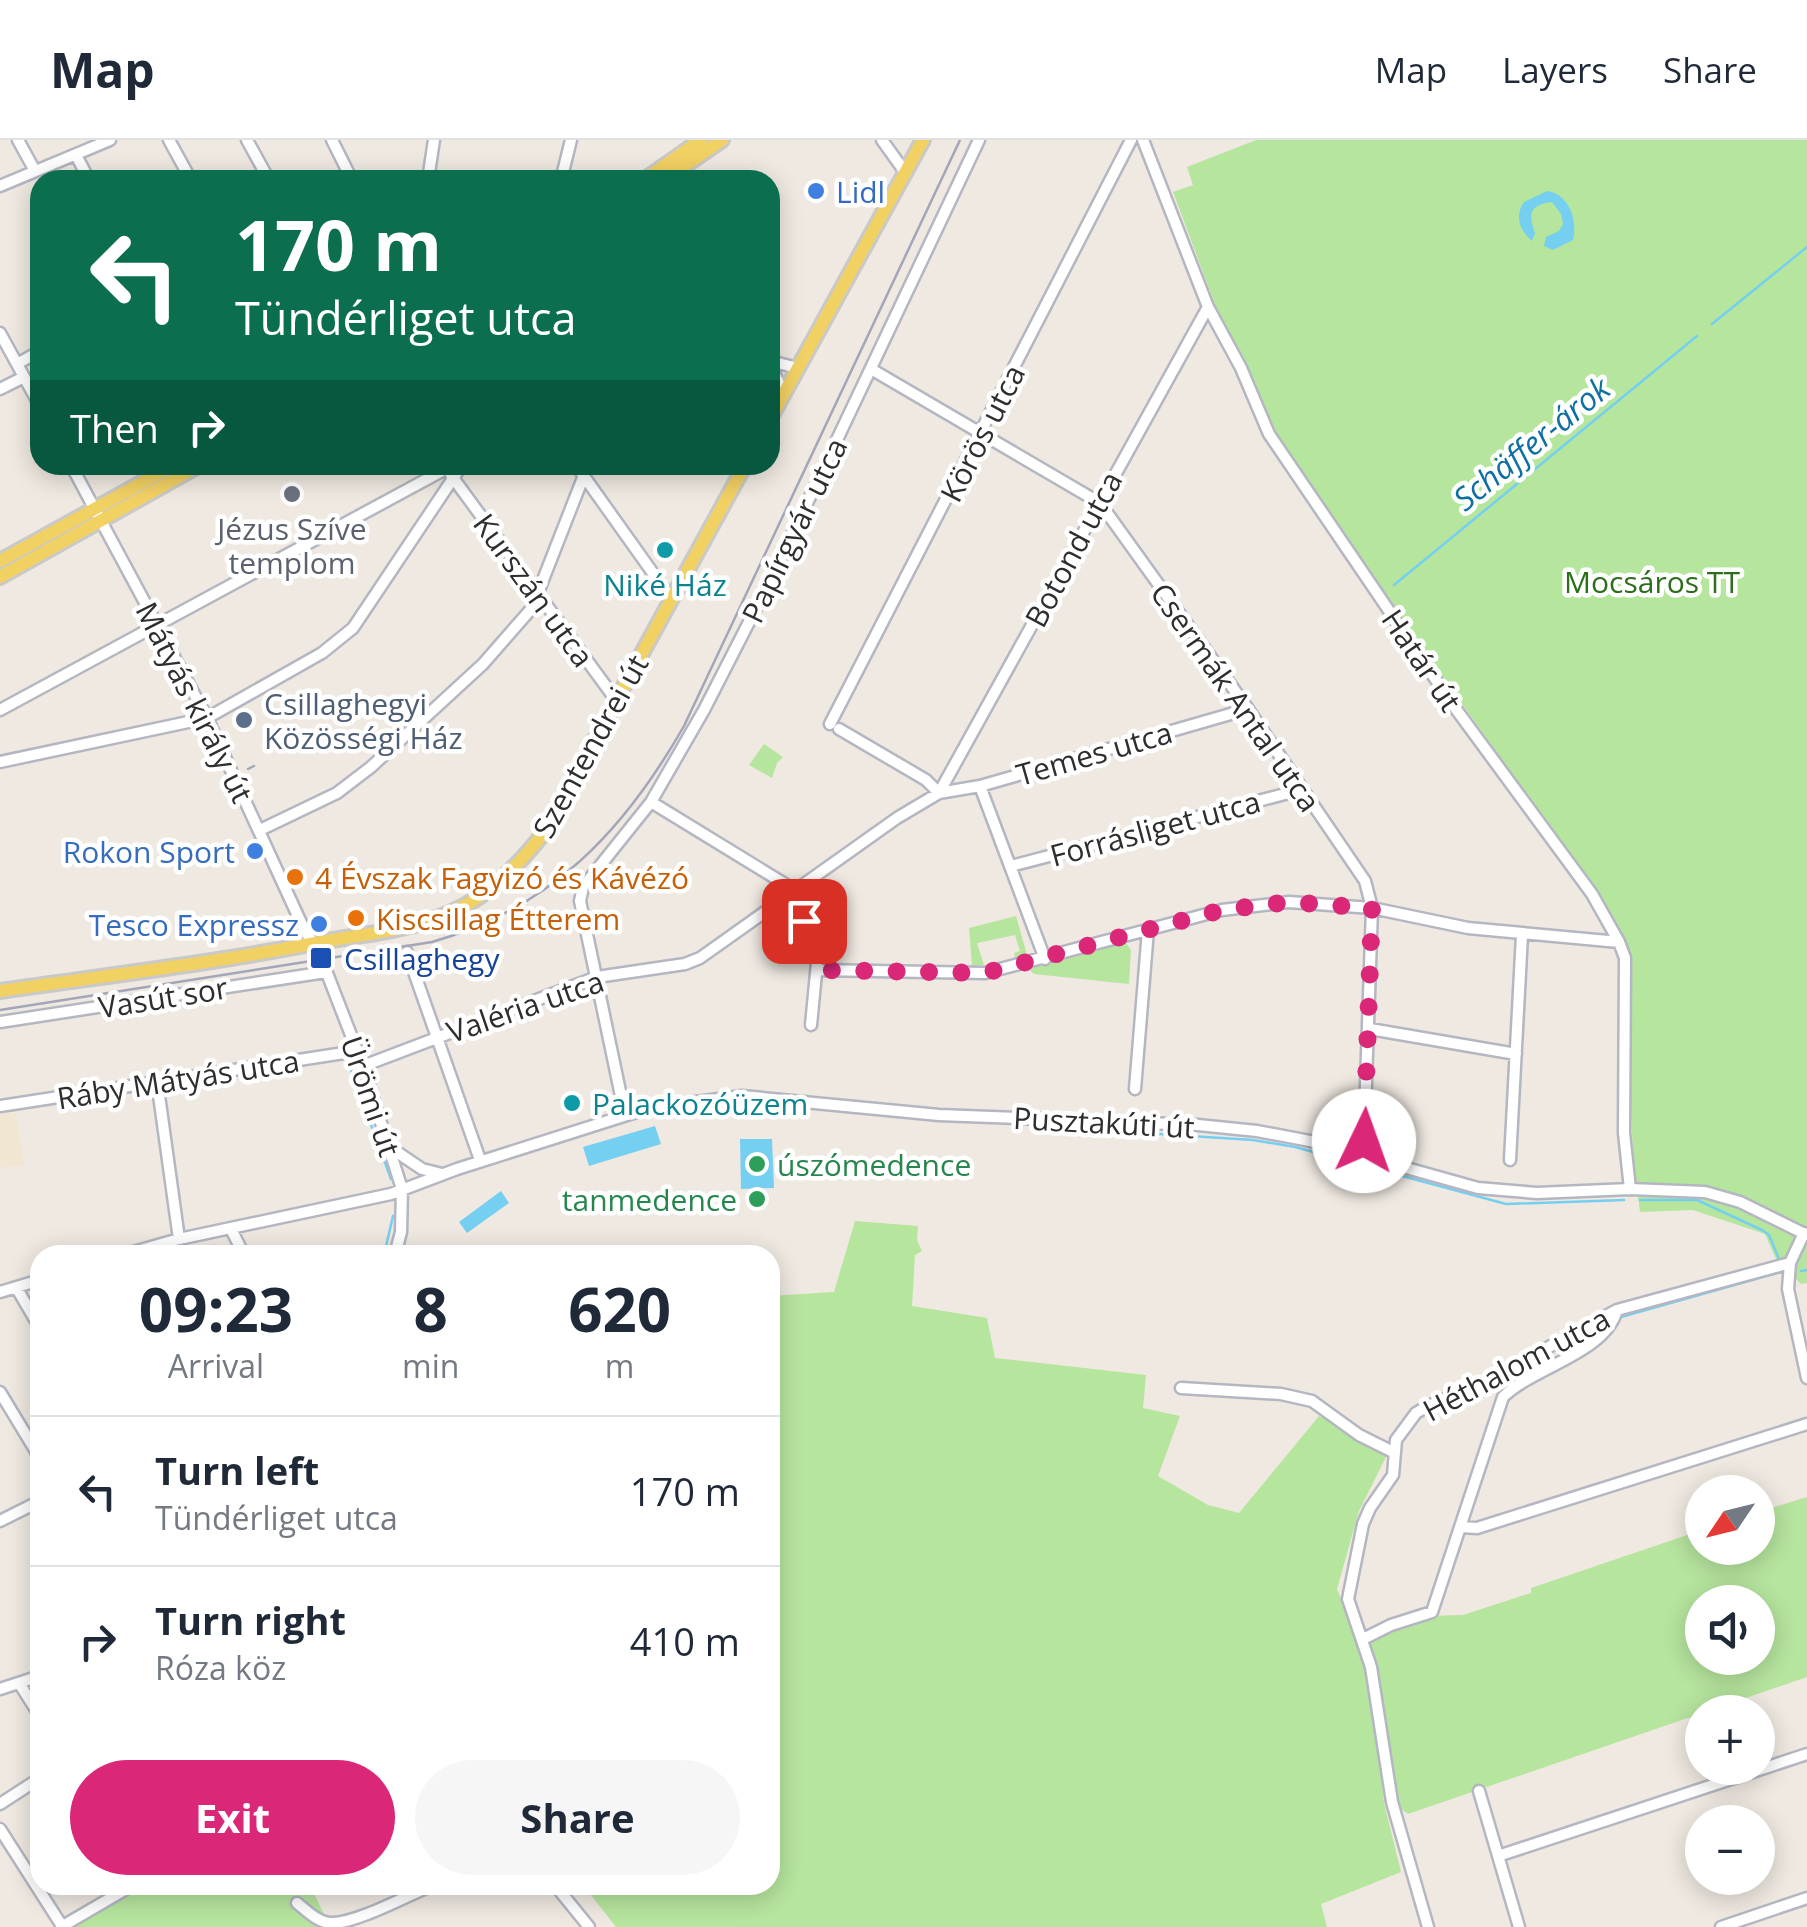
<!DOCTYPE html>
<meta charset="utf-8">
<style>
:root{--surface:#fff;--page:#f6f6f7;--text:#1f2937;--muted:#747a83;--line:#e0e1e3;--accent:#db2777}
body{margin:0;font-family:"Open Sans",sans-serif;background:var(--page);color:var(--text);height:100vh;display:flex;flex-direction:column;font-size:38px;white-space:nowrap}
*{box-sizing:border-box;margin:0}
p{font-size:32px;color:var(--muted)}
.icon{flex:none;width:55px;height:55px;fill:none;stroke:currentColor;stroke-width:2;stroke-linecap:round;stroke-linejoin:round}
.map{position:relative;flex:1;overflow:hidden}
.sheet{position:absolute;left:30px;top:1105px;width:750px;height:650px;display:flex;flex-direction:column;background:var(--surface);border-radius:30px;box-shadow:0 5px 25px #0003}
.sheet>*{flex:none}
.banner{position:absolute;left:30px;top:30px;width:750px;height:305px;border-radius:30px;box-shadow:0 5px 25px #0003;background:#0b6e4f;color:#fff;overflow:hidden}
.needle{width:65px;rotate:235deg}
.controls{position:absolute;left:1685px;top:1335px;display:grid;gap:20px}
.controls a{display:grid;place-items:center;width:90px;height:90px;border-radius:50%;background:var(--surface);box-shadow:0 5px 25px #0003;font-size:50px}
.pin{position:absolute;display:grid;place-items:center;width:85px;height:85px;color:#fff;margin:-42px;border-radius:20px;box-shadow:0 5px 15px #0006}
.me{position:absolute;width:110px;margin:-55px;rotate:3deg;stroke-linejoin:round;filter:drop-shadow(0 0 8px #0008)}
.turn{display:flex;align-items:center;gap:35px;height:210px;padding:0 40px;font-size:45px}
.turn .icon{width:130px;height:130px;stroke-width:2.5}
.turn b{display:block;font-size:70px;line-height:85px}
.then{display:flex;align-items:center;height:95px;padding:0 40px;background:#0003;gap:20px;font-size:38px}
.eta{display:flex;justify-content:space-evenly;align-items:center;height:170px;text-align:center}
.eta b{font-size:60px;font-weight:700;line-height:70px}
.action{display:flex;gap:20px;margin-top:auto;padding:20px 40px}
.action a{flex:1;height:115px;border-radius:60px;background:var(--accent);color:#fff;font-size:40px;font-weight:700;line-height:115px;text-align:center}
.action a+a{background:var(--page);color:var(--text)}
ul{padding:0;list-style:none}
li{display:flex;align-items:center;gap:30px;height:150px;padding:0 40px;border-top:2px solid var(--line)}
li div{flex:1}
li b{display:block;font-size:38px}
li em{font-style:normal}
header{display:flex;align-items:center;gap:60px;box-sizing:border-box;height:140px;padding:0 50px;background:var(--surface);border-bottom:2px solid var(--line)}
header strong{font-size:48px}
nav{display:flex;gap:55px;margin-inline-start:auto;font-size:35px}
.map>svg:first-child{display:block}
</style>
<header>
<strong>Map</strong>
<nav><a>Map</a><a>Layers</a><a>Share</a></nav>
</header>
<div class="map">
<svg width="1807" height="1787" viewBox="0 0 1807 1787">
<rect width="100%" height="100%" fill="#efe9e1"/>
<!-- education -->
<path fill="#f0e6d1" d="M16,973L24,1025L0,1028V975Z"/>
<!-- green -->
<path fill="#b6e59e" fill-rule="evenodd" d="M1256,0H1807V1143L1801,1144L1776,1119L1765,1094L1693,1070L1640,1072L1633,1017L1630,937V816L1617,787L1596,751L1269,294L1245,226L1216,167L1173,52L1193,45L1187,27Z
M764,604L783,617L777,623L772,638L749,625Z
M1016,776L1027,815L1015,818L1014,813L1020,811L1015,795L977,803L984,825L972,826L969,788Z
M1122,803H1126L1131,810L1129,844L1034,834L1028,829Z
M855,1081L918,1086L917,1100L922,1111L915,1115L912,1166L987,1178L995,1218L1146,1235L1143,1268L1180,1276L1158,1336L1208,1365L1239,1373L1319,1276L1387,1315L1359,1371L1337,1449L1356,1497L1375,1573L1384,1663L1401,1732L1321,1764L1327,1787H616L583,1745H770V1156L834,1152Z
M1807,1357V1537L1408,1674L1392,1662L1363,1499L1425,1476L1463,1475L1531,1453V1448L1702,1390V1408H1758V1372ZM1702,1462H1758V1518H1702Z
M140,1745H310L330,1787H68Z"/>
<!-- water -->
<path fill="#75cff0" d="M1547,51C1569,54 1578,80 1573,100L1553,110L1544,106L1546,97L1559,91L1563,84L1561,74L1552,62C1529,65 1528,74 1535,93L1532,101C1520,91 1514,76 1524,62Z
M655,986L661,1004L589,1026L583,1007Z
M740,999H772L774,1048L741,1049Z
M501,1051L509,1063L467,1093L459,1082Z"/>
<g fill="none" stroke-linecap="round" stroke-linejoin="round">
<!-- stream -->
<path stroke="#75cff0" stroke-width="2.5" d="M1712,184L1807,107
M1394,445L1697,196
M351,930L391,1039
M1034,986L1253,1000L1295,1007L1506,1064L1624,1060
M1640,1060H1697L1762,1090L1769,1095L1779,1119
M384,1115L393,1076
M1801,1131L1807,1130
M1621,1177L1781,1132"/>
<!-- minor casing -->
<g stroke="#b4b7c1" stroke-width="15">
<path id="minor" d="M18,0L35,31
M169,0L191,40
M247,0L269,40
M332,0L352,40
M882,0L905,32
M1143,0L1208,167L1241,228L1269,294L1453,565L1592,754L1619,802L1625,818L1624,993L1630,1049
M76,15L89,40
M428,40L434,0
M561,40L571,0
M0,46L110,0
M0,193L40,266
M770,221L798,228
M17,224L40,211
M770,224L784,254
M871,229L1100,363L1248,569L1365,741L1372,768L1364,1001L1360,1014
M0,249L24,237
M71,325L207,578L303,787L320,815L363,926L402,1049L401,1092L395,1115
M576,325L672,460
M451,335L616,560
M0,570L453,325
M830,584L1131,0
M839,589L926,640L939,653
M0,622L207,578L322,513L353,488L462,325
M980,646L1045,819
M939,653L1208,167
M651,662L793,749
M260,690L337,653L371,627L483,524L532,468L588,325
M1011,726L1300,650
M793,749L817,823L811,885
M407,812L479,1017
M818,830L985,833L1222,770L1289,762L1372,768L1468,788L1619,802
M0,882L326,832
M1370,889L1516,914
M363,926L597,837L685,824L700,818L897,678L939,653L980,646L1248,569
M157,941L179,1099
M1135,949L1148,790
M0,966L357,911
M625,975L580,761L583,747L651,662L704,570L771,439L979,0
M391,1008L422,1029L442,1034
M1510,1020L1522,795
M231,1089L244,1115
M1804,1093L1790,1123L1788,1149L1807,1238
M123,1115L179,1099L391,1054L457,1029L649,968L742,956L939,975L1198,985L1257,991L1310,1001L1478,1048L1537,1053L1630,1049L1705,1052L1740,1062L1807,1095
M16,1147L40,1188
M0,1152L40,1140
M1181,1248L1281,1254L1312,1261L1359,1295L1393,1312
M0,1252L40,1318
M0,1381L40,1361
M1461,1387L1477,1388L1807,1284
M1363,1499L1391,1485L1432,1472L1503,1257C1535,1226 1604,1214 1617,1170
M19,1543L40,1576
M0,1549L40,1536
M1479,1651L1519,1787
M0,1664L40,1638
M0,1689L62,1786
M1498,1716L1807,1614
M555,1745L589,1787
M297,1763C307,1771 318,1783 332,1783C357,1783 408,1755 433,1745
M61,1787L133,1745
M1428,1787L1392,1662L1371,1527L1348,1459L1363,1384L1370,1368L1393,1335L1396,1300L1416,1273L1428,1266L1479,1245L1617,1170L1790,1123
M1721,1787L1807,1758"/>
</g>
<!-- major casing -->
<g stroke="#c9c9c9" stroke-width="18">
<path id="major" d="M644,40L701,0
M664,40L722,0
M770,279L923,0
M0,421L174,325
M0,437L200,325
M0,851C103,836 208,824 310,804C359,794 412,792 458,769C492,753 520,723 543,694L745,325"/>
</g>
<!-- minor -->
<use href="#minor" stroke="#fff" stroke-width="10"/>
<!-- major -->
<use href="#major" stroke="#f2d163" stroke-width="12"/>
<!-- tram -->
<path stroke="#a3a6b8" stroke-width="2.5" d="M248,629L254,626
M0,870L432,802C552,768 624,691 684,586L960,0"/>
</g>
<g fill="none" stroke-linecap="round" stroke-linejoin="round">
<!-- route -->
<path stroke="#db2777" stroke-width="18" stroke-dasharray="0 32.4" d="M804,781L818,830L985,833L1222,770L1289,762L1372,768L1364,1001"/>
</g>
<!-- markers -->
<g fill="#3f7fe0" stroke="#fff" stroke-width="4">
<circle cx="816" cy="51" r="10"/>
<circle cx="255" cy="711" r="10"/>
<circle cx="319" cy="784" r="10"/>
</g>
<circle fill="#6b7280" stroke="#fff" stroke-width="4" cx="292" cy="354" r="10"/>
<g fill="#0f9aa8" stroke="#fff" stroke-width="4">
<circle cx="665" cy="410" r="10"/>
<circle cx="572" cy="963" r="10"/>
</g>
<circle fill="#5c6f8a" stroke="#fff" stroke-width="4" cx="244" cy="580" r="10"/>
<g fill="#e8710a" stroke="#fff" stroke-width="4">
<circle cx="295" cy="737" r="10"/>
<circle cx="356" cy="778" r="10"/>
</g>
<rect fill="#1a4fb4" stroke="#fff" stroke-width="4" x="309" y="806" width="24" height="24" rx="5"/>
<g fill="#2e9e5b" stroke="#fff" stroke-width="4">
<circle cx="757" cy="1024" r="10"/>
<circle cx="757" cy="1059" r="10"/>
</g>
<g text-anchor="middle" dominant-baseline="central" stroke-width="9" stroke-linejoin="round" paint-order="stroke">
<!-- shop labels -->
<g font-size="30" fill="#366cbe" stroke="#fff" text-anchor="end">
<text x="836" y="51" text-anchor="start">Lidl</text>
<text x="235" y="711">Rokon Sport</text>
<text x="299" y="784">Tesco Expressz</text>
</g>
<!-- street labels -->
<g font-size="30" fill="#2e2e2e" stroke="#fff">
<text transform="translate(982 293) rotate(-63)">Körös utca</text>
<text transform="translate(794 390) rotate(-64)">Papírgyár utca</text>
<text transform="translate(1073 409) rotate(-62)">Botond utca</text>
<text transform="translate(534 450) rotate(54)">Kurszán utca</text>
<text transform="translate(1422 520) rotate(56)">Határ út</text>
<text transform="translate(1236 557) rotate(55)">Csermák Antal utca</text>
<text transform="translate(195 562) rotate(63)">Mátyás király út</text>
<text transform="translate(590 606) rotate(-61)">Szentendrei út</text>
<text transform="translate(1094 613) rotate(-16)">Temes utca</text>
<text transform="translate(1155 688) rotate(-15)">Forrásliget utca</text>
<text transform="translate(163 857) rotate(-9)">Vasút sor</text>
<text transform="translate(525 866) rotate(-19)">Valéria utca</text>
<text transform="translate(178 939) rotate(-9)">Ráby Mátyás utca</text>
<text transform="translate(371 956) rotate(71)">Ürömi út</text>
<text transform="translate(1104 982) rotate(3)">Pusztakúti út</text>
<text transform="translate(1516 1224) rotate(-28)">Héthalom utca</text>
</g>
<!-- worship labels -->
<g font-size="30" fill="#5b616d" stroke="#fff">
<text x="292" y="388">Jézus Szíve<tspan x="292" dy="34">templom</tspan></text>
</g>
<!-- park labels -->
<g font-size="30" fill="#2c6e1b" stroke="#fff">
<text x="1652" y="441">Mocsáros TT</text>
</g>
<!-- culture labels -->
<g font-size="30" fill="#0d838f" stroke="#fff">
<text x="665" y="444">Niké Ház</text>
<text x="592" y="963" text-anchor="start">Palackozóüzem</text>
</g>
<!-- service labels -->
<g font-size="30" fill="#4e5e75" stroke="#fff" text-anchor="start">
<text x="264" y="563">Csillaghegyi<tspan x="264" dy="34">Közösségi Ház</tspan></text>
</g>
<!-- food labels -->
<g font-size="30" fill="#c56008" stroke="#fff" text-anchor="start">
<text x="315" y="737">4 Évszak Fagyizó és Kávézó</text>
<text x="376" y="778">Kiscsillag Étterem</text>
</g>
<!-- transit labels -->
<g font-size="30" fill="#164399" stroke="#fff" text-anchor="start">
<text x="344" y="818">Csillaghegy</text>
</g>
<!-- leisure labels -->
<g font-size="30" fill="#27864d" stroke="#fff" text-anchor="start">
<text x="777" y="1024">úszómedence</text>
<text x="737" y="1059" text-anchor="end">tanmedence</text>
</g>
<!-- water labels -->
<g font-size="32" font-style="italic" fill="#0d6fa3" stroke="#fff">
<text transform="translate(1531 303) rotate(-39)">Schäffer-árok</text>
</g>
</g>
</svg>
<div class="controls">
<a><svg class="needle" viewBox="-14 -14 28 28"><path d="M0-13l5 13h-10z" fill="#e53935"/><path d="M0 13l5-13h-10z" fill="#747a83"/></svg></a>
<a><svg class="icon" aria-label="sound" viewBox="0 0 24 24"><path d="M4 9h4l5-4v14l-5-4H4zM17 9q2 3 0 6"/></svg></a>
<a>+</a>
<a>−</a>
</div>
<div class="pin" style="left:804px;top:781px;background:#d93025"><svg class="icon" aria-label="arrive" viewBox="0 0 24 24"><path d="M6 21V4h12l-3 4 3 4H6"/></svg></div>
<svg class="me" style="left:1364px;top:1001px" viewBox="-20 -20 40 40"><circle r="19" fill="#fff"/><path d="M0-13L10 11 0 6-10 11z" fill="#db2777"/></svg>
<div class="banner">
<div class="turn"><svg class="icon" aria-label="left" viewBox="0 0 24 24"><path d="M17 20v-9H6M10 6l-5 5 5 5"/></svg><div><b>170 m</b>Tündérliget utca</div></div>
<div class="then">Then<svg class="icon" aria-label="right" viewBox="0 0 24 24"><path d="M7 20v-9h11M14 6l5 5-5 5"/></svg></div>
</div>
<section class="sheet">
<div class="eta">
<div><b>09:23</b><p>Arrival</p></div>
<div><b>8</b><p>min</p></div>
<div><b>620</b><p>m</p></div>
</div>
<ul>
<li><svg class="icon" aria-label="left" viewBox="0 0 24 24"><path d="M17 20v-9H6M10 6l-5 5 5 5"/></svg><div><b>Turn left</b><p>Tündérliget utca</p></div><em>170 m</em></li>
<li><svg class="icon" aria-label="right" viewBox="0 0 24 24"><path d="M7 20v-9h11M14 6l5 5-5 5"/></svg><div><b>Turn right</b><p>Róza köz</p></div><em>410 m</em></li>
</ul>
<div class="action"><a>Exit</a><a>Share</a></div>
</section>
</div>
